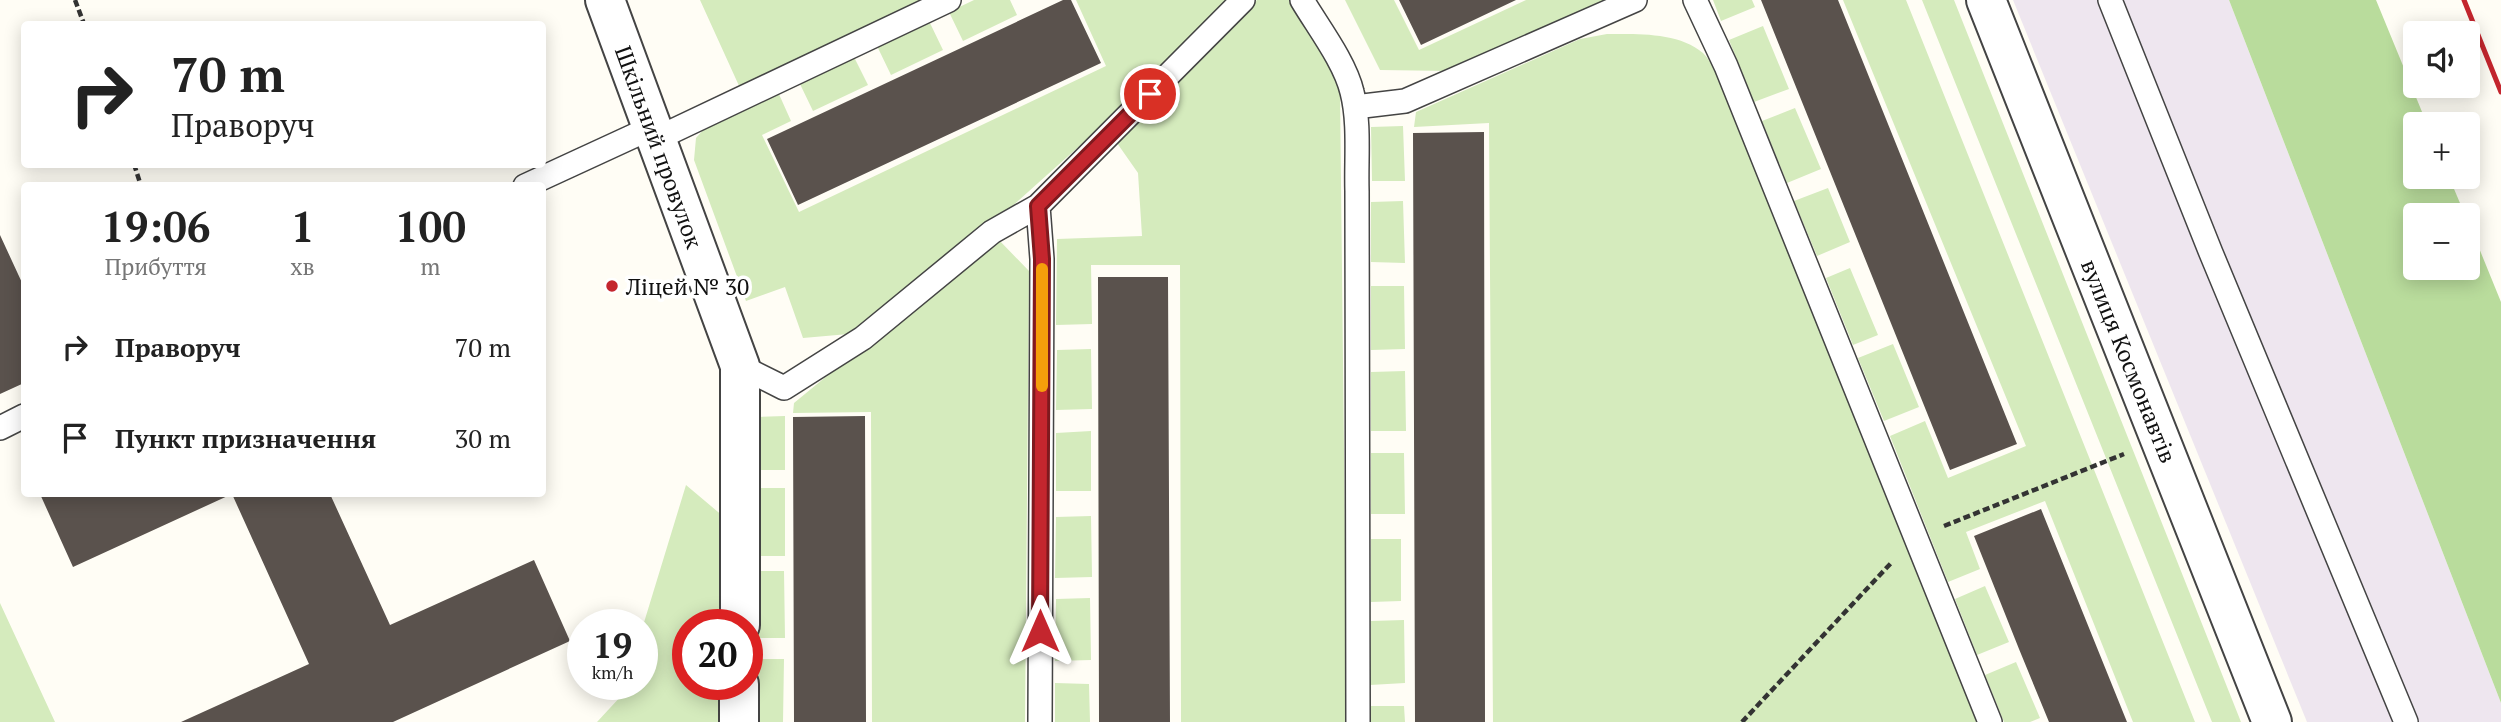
<!DOCTYPE html>
<html lang="uk">
<meta charset="utf-8">
<style>
:root{--surface:#fff;--page:#f6f6f6;--text:#222;--muted:#767676}
body{margin:0;font-family:"PT Serif",serif;background:var(--page);color:var(--text);height:100vh;display:flex;flex-direction:column;font-size:26px;white-space:nowrap}
*{box-sizing:border-box;margin:0}
p{font-size:23px;color:var(--muted)}
.icon{flex:none;width:38px;height:38px;fill:none;stroke:currentColor;stroke-width:2;stroke-linecap:round;stroke-linejoin:round}
.map{position:relative;flex:1;overflow:hidden}
.drawer{position:absolute;left:21px;top:182px;width:525px;height:315px;display:flex;flex-direction:column;background:var(--surface);border-radius:7px;box-shadow:0 4px 18px #0003}
.drawer>*{flex:none}
.top-card{position:absolute;left:21px;top:21px;width:525px;height:147px;border-radius:7px;box-shadow:0 4px 18px #0003;background:#fff;color:var(--text);overflow:hidden}
.controls{position:absolute;left:2403px;top:21px;display:grid;gap:14px}
.controls a{display:grid;place-items:center;width:77px;height:77px;border-radius:7px;background:var(--surface);box-shadow:0 4px 18px #0003;font-size:35px}
.speed{position:absolute;left:567px;top:609px;display:flex;gap:14px;font-size:35px;font-weight:700;text-align:center}
.speed>*{display:grid;place-content:center;width:91px;height:91px;border-radius:50%;background:var(--surface);box-shadow:0 4px 18px #0003;line-height:1}
.speed small{font-size:18px;font-weight:400}
.speed .limit{border:10px solid #d22;background:#fff;color:#111}
.pin{position:absolute;display:grid;place-items:center;width:60px;height:60px;color:#fff;margin:-30px;border:4px solid #fff;border-radius:50%;box-shadow:0 2px 7px #0007}
.me{position:absolute;width:77px;margin:-38px;rotate:0deg;stroke-linejoin:round;filter:drop-shadow(0 0 5px #0008)}
.turn{display:flex;align-items:center;gap:24px;height:147px;padding:0 35px;font-size:32px}
.turn .icon{width:91px;height:91px;stroke-width:2.5}
.turn b{display:block;font-size:49px;line-height:60px}
.eta{display:flex;justify-content:space-evenly;align-items:center;height:119px;text-align:center}
.eta b{font-size:42px;font-weight:600;line-height:49px}
ul{padding:0;list-style:none}
li{display:flex;align-items:center;gap:21px;height:91px;padding:0 35px}
li div{flex:1}
li b{display:block;font-size:26px}
li em{font-style:normal}
.map>svg:first-child{display:block}
</style>
<div class="map">
<svg width="2501" height="722" viewBox="0 0 2501 722">
<rect width="100%" height="100%" fill="#fffdf5"/>
<!-- industrial -->
<path fill="#eee6ef" d="M2013,0H2229L2501,703V722H2307Z"/>
<!-- green -->
<path fill="#d5ebbd" d="M700,0H926L740,88Z
M974,0H1010L1017,15L963,41L949,12Z
M1076,0H1232L1133,98L990,226L860,333L803,338L785,287L746,301L694,160L696,138L704,129L778,92L791,121L762,135L799,212L1106,66Z
M1257,0H1289L1336,77L1340,92L1347,722H1181L1180,265H1091L1092,324L1056,325L1057,239L1142,236L1138,173L1117,143Z
M1345,0H1394L1419,50L1526,0H1615L1450,71L1380,70Z
M1713,0H1752L1755,7L1721,21Z
M1843,0H1906L2195,722H2133L2045,501L1966,532L1980,569L1948,582L1890,436L1925,421L1948,478L2026,446Z
M1922,0H1954L2241,722H2212Z
M929,21L943,50L891,75L877,46Z
M1763,26L1789,89L1754,102L1729,40Z
M1607,34C1637,34 1679,32 1703,53C1708,58 1712,65 1717,71L1979,722H1493L1489,123L1414,127L1416,112L1580,39Z
M854,57L868,85L813,111L799,82Z
M1795,108L1821,169L1787,183L1762,121Z
M1403,126L1405,181H1372L1371,127Z
M1828,188L1850,242L1817,256L1794,201Z
M1403,201L1405,263L1371,262V202Z
M996,237L1029,271L1025,722H872L871,412L793,413L794,403Z
M1850,268L1878,335L1853,345L1826,278Z
M1371,286H1404L1405,349L1371,350Z
M1893,344L1919,407L1884,421L1858,358Z
M1091,349L1092,409L1056,410L1057,350Z
M1405,371L1406,431H1371V372Z
M785,416V470H758V417Z
M1091,431V491H1056V433Z
M1371,453H1404L1405,514H1371Z
M686,485L724,517V625H688V684H724V722H597L622,695L625,684H642V629Z
M758,488H785V556H757Z
M1091,516L1092,577L1055,578L1056,517Z
M1371,539H1401V601L1371,602Z
M757,571H784L785,638H757Z
M1985,586L2009,642L1977,655L1955,599Z
M1090,598L1091,660L1055,661L1056,599Z
M0,603L55,722H0Z
M1404,620L1405,683L1370,685L1371,621Z
M757,659H784L783,722H756Z
M2016,662L2040,718L2030,722H2004L1985,675Z
M1055,683L1089,684L1090,722H1055Z
M1371,706H1404L1405,722H1370Z"/>
<!-- forest -->
<path fill="#b9dc9c" d="M2229,0H2376L2427,124H2415V177H2449L2465,215H2415V268H2468V221L2501,302V703Z"/>
<!-- building -->
<path fill="#5a524d" d="M1063,0H1071L1101,63L798,205L767,139Z
M1399,0H1516L1421,45Z
M1761,0H1838L2017,444L1950,470Z
M1484,132L1485,722H1415L1413,133Z
M0,235L24,287V383L0,394Z
M1098,277H1168L1170,722H1099Z
M865,416L866,722H794L793,417Z
M40,494H330L390,625L534,560L570,641L393,722H181L309,664L232,494L73,567Z
M2041,509L2127,722H2049L2019,649L1974,536Z"/>
<g fill="none" stroke-linecap="round" stroke-linejoin="round">
<!-- service casing -->
<g stroke="#444" stroke-width="26">
<path id="service" d="M1302,0C1318,27 1345,62 1352,92C1360,123 1356,159 1357,191L1358,722
M1695,0L1726,66L1990,722
M2110,0L2211,253L2406,722
M1355,107L1405,101L1635,0
M658,138L949,0
M525,186L653,127
M1038,206L1042,259L1040,722
M740,366L784,388L863,338L992,232L1038,206L1243,0
M0,428L24,416"/>
</g>
<!-- minor casing -->
<g stroke="#444" stroke-width="42">
<path id="minor" d="M605,0L740,366V625
M739,722V684"/>
</g>
<!-- tertiary casing -->
<g stroke="#444" stroke-width="42">
<path id="tertiary" d="M1986,0L2272,722"/>
</g>
<!-- path -->
<path stroke="#333" stroke-width="4.5" stroke-dasharray="7 3.5" stroke-linecap="butt" d="M75,0L84,24
M134,164L141,186
M1944,526L2124,454
M1742,722L1892,562"/>
<!-- service -->
<use href="#service" stroke="#fff" stroke-width="23"/>
<!-- minor -->
<use href="#minor" stroke="#fff" stroke-width="38"/>
<!-- tertiary -->
<use href="#tertiary" stroke="#fff" stroke-width="38"/>
<!-- rail -->
<path stroke="#c4262e" stroke-width="5" d="M2464,0L2501,92"/>
</g>
<g fill="none" stroke-linecap="round" stroke-linejoin="round">
<!-- route casing -->
<g stroke="#7f191e" stroke-width="18">
<path id="route" d="M1040,631L1042,259L1038,206L1150,94"/>
</g>
<!-- route -->
<use href="#route" stroke="#c4262e" stroke-width="12"/>
<!-- slow -->
<path stroke="#f59e0b" stroke-width="12" d="M1042,386V269"/>
</g>
<!-- markers -->
<circle fill="#c4262e" stroke="#fff" stroke-width="2.5" cx="612" cy="286" r="7"/>
<g text-anchor="middle" dominant-baseline="central" stroke-width="7" stroke-linejoin="round" paint-order="stroke">
<!-- street labels -->
<g font-size="23" fill="#111" stroke="#fff">
<text transform="translate(659 147) rotate(70)">Шкільний провулок</text>
<text transform="translate(2129 361) rotate(68)">вулиця Космонавтів</text>
</g>
<!-- poi labels -->
<g font-size="23" fill="#111" stroke="#fff" text-anchor="start">
<text x="626" y="286">Ліцей № 30</text>
</g>
</g>
</svg>
<div class="controls">
<a><svg class="icon" aria-label="sound" viewBox="0 0 24 24"><path d="M4 9h4l5-4v14l-5-4H4zM17 9q2 3 0 6"/></svg></a>
<a>+</a>
<a>−</a>
</div>
<div class="speed"><div>19<small>km/h</small></div><div class="limit">20</div></div>
<div class="pin" style="left:1150px;top:94px;background:#d93025"><svg class="icon" aria-label="arrive" viewBox="0 0 24 24"><path d="M6 21V4h12l-3 4 3 4H6"/></svg></div>
<svg class="me" style="left:1040px;top:631px" viewBox="-20 -20 40 40"><path d="M0-17L14 15 0 8-14 15z" fill="#c4262e" stroke="#fff" stroke-width="4"/></svg>
<div class="top-card">
<div class="turn"><svg class="icon" aria-label="right" viewBox="0 0 24 24"><path d="M7 20v-9h11M14 6l5 5-5 5"/></svg><div><b>70 m</b>Праворуч</div></div>
</div>
<section class="drawer">
<div class="eta">
<div><b>19:06</b><p>Прибуття</p></div>
<div><b>1</b><p>хв</p></div>
<div><b>100</b><p>m</p></div>
</div>
<ul>
<li><svg class="icon" aria-label="right" viewBox="0 0 24 24"><path d="M7 20v-9h11M14 6l5 5-5 5"/></svg><div><b>Праворуч</b></div><em>70 m</em></li>
<li><svg class="icon" aria-label="arrive" viewBox="0 0 24 24"><path d="M6 21V4h12l-3 4 3 4H6"/></svg><div><b>Пункт призначення</b></div><em>30 m</em></li>
</ul>
</section>
</div>
